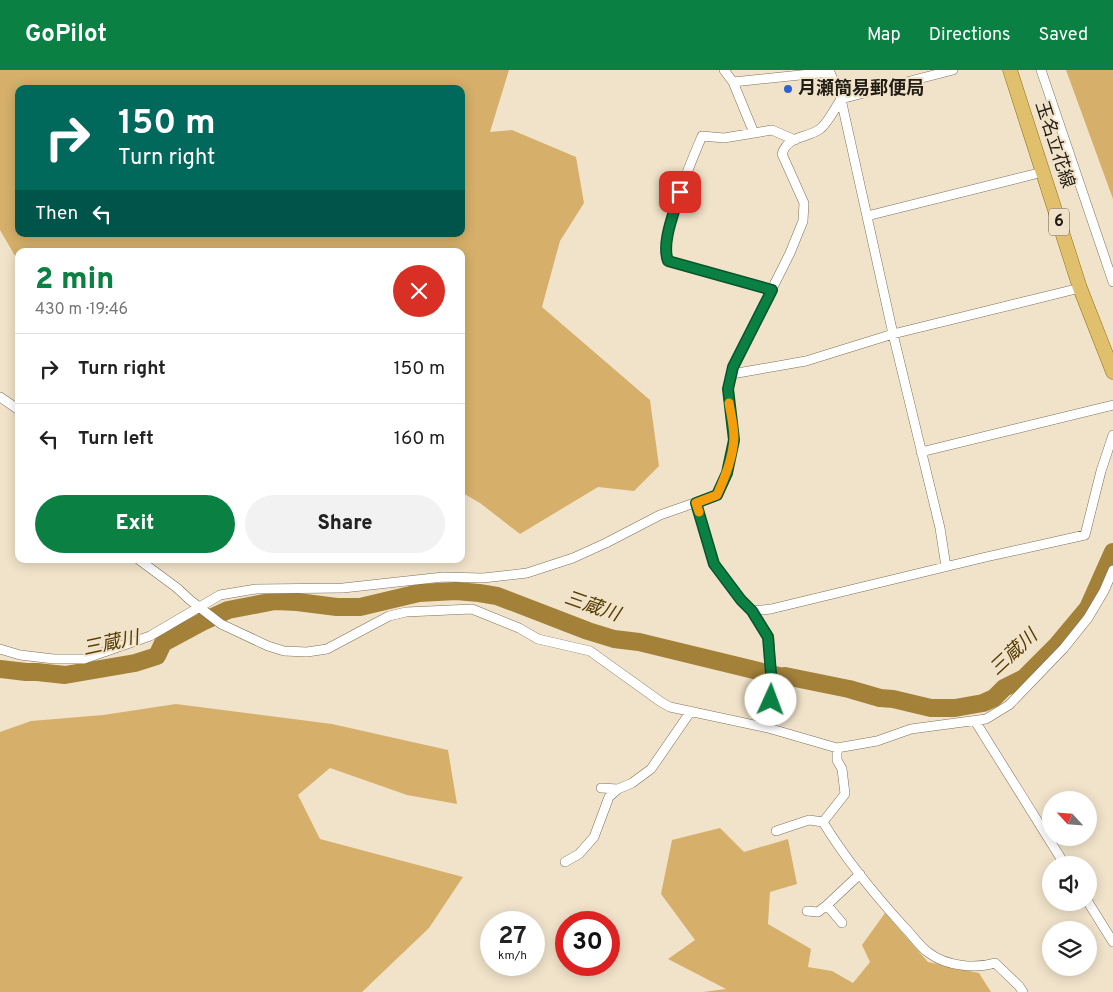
<!DOCTYPE html>
<meta charset="utf-8">
<style>
:root{--surface:#fff;--page:#f2f2f2;--text:#222;--muted:#767676;--line:#e0e0e0;--accent:#0b8043}
body{margin:0;font-family:Overpass,"Noto Sans JP",sans-serif;background:var(--page);color:var(--text);height:100vh;display:flex;flex-direction:column;font-size:19px;white-space:nowrap}
*{box-sizing:border-box;margin:0}
p{font-size:16px;color:var(--muted)}
.icon{flex:none;width:28px;height:28px;fill:none;stroke:currentColor;stroke-width:2;stroke-linecap:round;stroke-linejoin:round}
.map{position:relative;flex:1;overflow:hidden}
.panel{position:absolute;left:15px;top:178px;width:450px;height:315px;display:flex;flex-direction:column;background:var(--surface);border-radius:10px;box-shadow:0 2px 12px #0003}
.panel>*{flex:none}
.hud{position:absolute;left:15px;top:15px;width:450px;height:152px;border-radius:10px;box-shadow:0 2px 12px #0003;background:#00695c;color:#fff;overflow:hidden}
.needle{width:32px;rotate:296deg}
.fabs{position:absolute;left:1042px;top:721px;display:grid;gap:10px}
.fabs a{display:grid;place-items:center;width:55px;height:55px;border-radius:50%;background:var(--surface);box-shadow:0 2px 12px #0003;font-size:25px}
.speed{position:absolute;left:480px;top:841px;display:flex;gap:10px;font-size:25px;font-weight:700;text-align:center}
.speed>*{display:grid;place-content:center;width:65px;height:65px;border-radius:50%;background:var(--surface);box-shadow:0 2px 12px #0003;line-height:1}
.speed small{font-size:12px;font-weight:400}
.speed .limit{border:8px solid #d22;background:#fff;color:#111}
.pin{position:absolute;display:grid;place-items:center;width:42px;height:42px;color:#fff;margin:-21px;border-radius:10px;box-shadow:0 2px 8px #0006}
.me{position:absolute;width:55px;margin:-28px;rotate:2deg;stroke-linejoin:round;filter:drop-shadow(0 0 4px #0008)}
.turn{display:flex;align-items:center;gap:18px;height:105px;padding:0 20px;font-size:22px}
.turn .icon{width:65px;height:65px;stroke-width:2.5}
.turn b{display:block;font-size:35px;line-height:42px}
.then{display:flex;align-items:center;height:48px;padding:0 20px;background:#0003;gap:10px;font-size:19px}
.round{display:grid;place-items:center;flex:none;width:52px;height:52px;border-radius:26px;background:var(--page)}
.headline{display:flex;align-items:center;justify-content:space-between;height:85px;padding:0 20px}
h1{font-size:30px;font-weight:800;line-height:38px;color:var(--accent)}
.action{display:flex;gap:10px;margin-top:auto;padding:10px 20px}
.action a{flex:1;height:58px;border-radius:30px;background:var(--accent);color:#fff;font-size:20px;font-weight:800;line-height:58px;text-align:center}
.action a+a{background:var(--page);color:var(--text)}
ul{padding:0;list-style:none}
li{display:flex;align-items:center;gap:15px;height:70px;padding:0 20px;border-top:1px solid var(--line)}
li div{flex:1}
li b{display:block;font-size:19px}
li em{font-style:normal}
header{display:flex;align-items:center;gap:30px;box-sizing:border-box;height:70px;padding:0 25px;background:var(--accent);color:#fff}
header strong{font-size:24px}
nav{display:flex;gap:28px;margin-inline-start:auto;font-size:18px}
.map>svg:first-child{display:block}
</style>
<header>
<strong>GoPilot</strong>
<nav><a>Map</a><a>Directions</a><a>Saved</a></nav>
</header>
<div class="map">
<svg width="1113" height="922" viewBox="0 0 1113 922">
<rect width="100%" height="100%" fill="#f1e3ca"/>
<!-- forest -->
<path fill="#d6b06a" fill-rule="evenodd" d="M0,0H509L490,62L512,60L576,87L584,133L560,171L542,237L650,330L659,396L634,421L598,417L520,464L480,433L461,422V181H19V193L0,160ZM19,19H461V164H19Z
M1066,0H1113V129Z
M176,634L332,654L448,680L457,734L407,725L330,698L298,725L320,769L463,807L429,858L362,922H0V662L31,651L103,645Z
M720,758L744,782L788,769L797,814L770,822L768,854L811,879L808,897L832,901L853,913L870,892L862,875L885,843L928,892L979,903L991,922H703L726,919L668,889L695,870L661,824L672,770Z"/>
<g fill="none" stroke-linecap="round" stroke-linejoin="round">
<!-- river -->
<path stroke="#a48139" stroke-width="18" d="M0,599L26,602H37L65,605L135,593L157,586L163,573L202,552L228,540L275,531L297,532L337,537H360L419,523L456,521L479,523L497,526L588,561L614,569L639,572L783,607L785,606L849,619L880,628L893,629L931,638H955L983,633L994,628L1004,618L1024,608L1057,575L1088,538L1113,482"/>
<!-- minor casing -->
<g stroke="#7d705a" stroke-width="10">
<path id="minor" d="M724,0L733,12L754,63
M829,0L841,29L893,264L940,458L946,497
M1041,0L1113,212
M733,12L829,2
M867,146L1043,102
M772,220L668,191C659,166 691,92 702,66L724,68L772,60L795,70
M732,304L806,291L893,264L1080,218
M0,327L19,340
M921,382L1113,335
M696,433L714,494L741,530L752,541L769,567L772,616L768,658
M138,489L177,518L190,530L221,554L268,576L284,581L307,582L327,579L389,546L406,542L472,539L519,558L538,569L590,581L661,632L670,637L768,658L837,678L877,671L911,659L986,649L1009,635L1064,578L1088,548L1104,521L1113,500
M752,541L771,539L986,487L1085,465L1101,401L1113,365
M0,579L20,585L54,589H84L150,566L220,525L256,519L343,518L443,507L483,508L527,503L573,488L606,473L660,445L717,425L727,403L734,370L728,319L733,297L790,183L803,151L804,133L782,84C788,65 806,69 820,59C827,54 836,37 841,29L953,0
M975,651L1065,795
M837,678V690L842,699L845,724L823,752C846,790 875,825 905,858C913,866 920,877 929,883C946,896 975,899 995,893L1019,916L1023,922
M601,718L618,719L632,713L651,699L691,641
M776,761L809,750L823,752
M565,792L579,784L594,767L609,727L618,719
M1088,832L1113,872
M827,835L842,853
M807,841L818,842L827,835L860,804"/>
</g>
<!-- primary casing -->
<g stroke="#906c0e" stroke-width="15">
<path id="primary" d="M1010,0L1080,218L1113,302"/>
</g>
<!-- minor -->
<use href="#minor" stroke="#fff" stroke-width="9"/>
<!-- primary -->
<use href="#primary" stroke="#e0c06d" stroke-width="14"/>
</g>
<g fill="none" stroke-linecap="round" stroke-linejoin="round">
<!-- route casing -->
<g stroke="#07532c" stroke-width="12">
<path id="route" d="M680,122C675,141 661,172 668,191L772,220L733,297L728,319L734,370L727,403L717,425L696,433L714,494L741,530L752,541L768,567L772,616L771,630"/>
</g>
<!-- route -->
<use href="#route" stroke="#0b8043" stroke-width="9"/>
<!-- slow -->
<path stroke="#f59e0b" stroke-width="9" d="M699,442L696,433L717,425C725,407 733,388 734,368C734,356 731,345 729,333"/>
</g>
<!-- markers -->
<circle fill="#2d64d2" stroke="#f1e3ca" stroke-width="2" cx="788" cy="19" r="5"/>
<g text-anchor="middle" dominant-baseline="central" stroke-width="4" stroke-linejoin="round" paint-order="stroke">
<!-- shield labels -->
<rect fill="#f1e3ca" stroke="#60584b" stroke-width="1" x="1049" y="138.5" width="20" height="27" rx="4"/>
<g font-size="16" font-weight="bold" fill="#221d14">
<text x="1059" y="152">6</text>
</g>
<!-- poi labels -->
<g font-size="18" font-weight="bold" fill="#221d14" stroke="#f1e3ca" text-anchor="start">
<text x="798" y="19">月瀬簡易郵便局</text>
</g>
<!-- street labels -->
<g font-size="18" fill="#221d14" stroke="#f1e3ca">
<text transform="translate(1054 75) rotate(72)">玉名立花線</text>
</g>
<!-- water labels -->
<g font-size="19" font-style="italic" fill="#553c00" stroke="#f1e3ca">
<text transform="translate(592 537) rotate(19)">三蔵川</text>
<text transform="translate(111 574) rotate(-12)">三蔵川</text>
<text transform="translate(1014 583) rotate(-43)">三蔵川</text>
</g>
</g>
</svg>
<div class="fabs">
<a><svg class="needle" viewBox="-14 -14 28 28"><path d="M0-13l5 13h-10z" fill="#e53935"/><path d="M0 13l5-13h-10z" fill="#767676"/></svg></a>
<a><svg class="icon" aria-label="sound" viewBox="0 0 24 24"><path d="M4 9h4l5-4v14l-5-4H4zM17 9q2 3 0 6"/></svg></a>
<a><svg class="icon" aria-label="layers" viewBox="0 0 24 24"><path d="M12 4l9 5-9 5-9-5zM3 14l9 5 9-5"/></svg></a>
</div>
<div class="speed"><div>27<small>km/h</small></div><div class="limit">30</div></div>
<div class="pin" style="left:680px;top:122px;background:#d93025"><svg class="icon" aria-label="arrive" viewBox="0 0 24 24"><path d="M6 21V4h12l-3 4 3 4H6"/></svg></div>
<svg class="me" style="left:771px;top:630px" viewBox="-20 -20 40 40"><circle r="19" fill="#fff"/><path d="M0-13L10 11 0 6-10 11z" fill="#0b8043"/></svg>
<div class="hud">
<div class="turn"><svg class="icon" aria-label="right" viewBox="0 0 24 24"><path d="M7 20v-9h11M14 6l5 5-5 5"/></svg><div><b>150 m</b>Turn right</div></div>
<div class="then">Then<svg class="icon" aria-label="left" viewBox="0 0 24 24"><path d="M17 20v-9H6M10 6l-5 5 5 5"/></svg></div>
</div>
<section class="panel">
<div class="headline"><div><h1>2 min</h1><p>430 m · 19:46</p></div><a class="round" style="background:#d93025;color:#fff"><svg class="icon" aria-label="close" viewBox="0 0 24 24"><path d="M6 6l12 12M18 6L6 18"/></svg></a></div>
<ul>
<li><svg class="icon" aria-label="right" viewBox="0 0 24 24"><path d="M7 20v-9h11M14 6l5 5-5 5"/></svg><div><b>Turn right</b></div><em>150 m</em></li>
<li><svg class="icon" aria-label="left" viewBox="0 0 24 24"><path d="M17 20v-9H6M10 6l-5 5 5 5"/></svg><div><b>Turn left</b></div><em>160 m</em></li>
</ul>
<div class="action"><a>Exit</a><a>Share</a></div>
</section>
</div>
